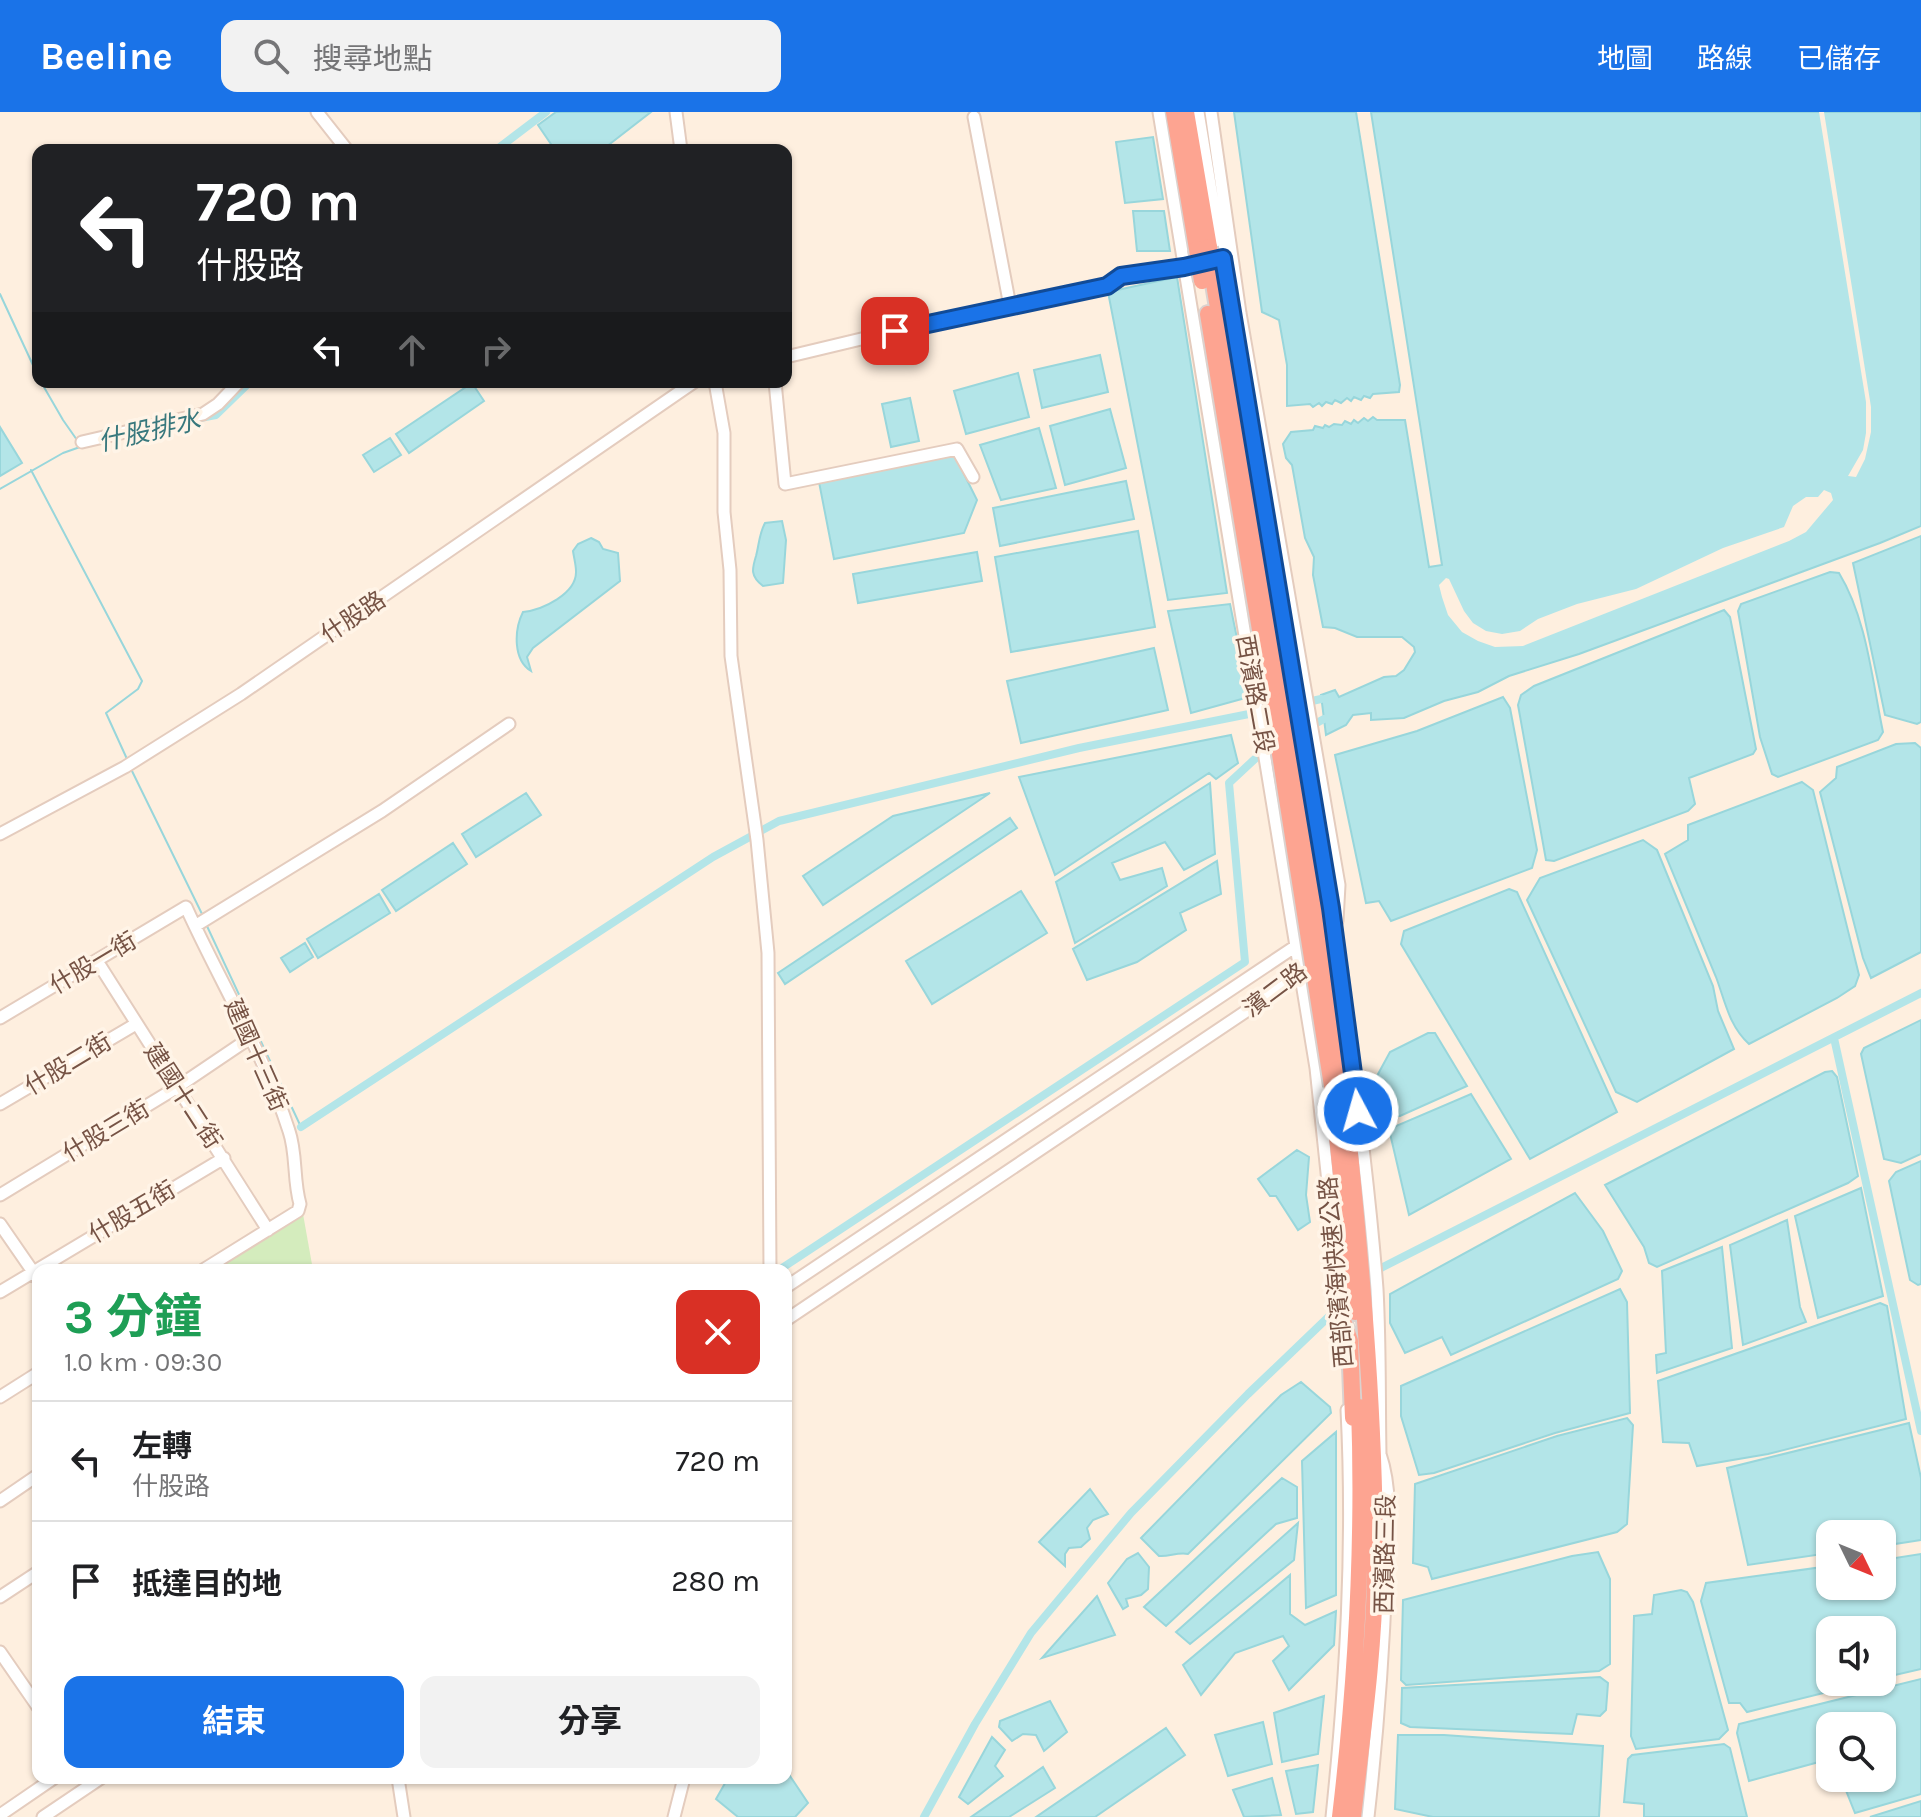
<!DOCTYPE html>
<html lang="zh-TW">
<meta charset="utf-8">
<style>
:root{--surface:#fff;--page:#f2f2f2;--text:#202124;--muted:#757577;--line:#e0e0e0;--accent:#1a73e8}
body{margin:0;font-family:Karla,"Noto Sans TC",sans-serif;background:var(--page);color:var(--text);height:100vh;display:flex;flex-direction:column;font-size:30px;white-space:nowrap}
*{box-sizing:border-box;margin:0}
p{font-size:26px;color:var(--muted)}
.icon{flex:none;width:44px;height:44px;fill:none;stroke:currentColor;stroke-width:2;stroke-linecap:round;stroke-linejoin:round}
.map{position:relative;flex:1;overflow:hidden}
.side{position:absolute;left:32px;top:1152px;width:760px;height:520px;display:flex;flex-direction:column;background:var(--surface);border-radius:16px;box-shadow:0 2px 6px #0004}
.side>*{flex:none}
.guide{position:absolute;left:32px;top:32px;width:760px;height:244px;border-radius:16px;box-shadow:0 2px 6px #0004;background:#202124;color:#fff;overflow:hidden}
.needle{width:52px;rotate:133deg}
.buttons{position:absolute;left:1816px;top:1408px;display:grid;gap:16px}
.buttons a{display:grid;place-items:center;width:80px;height:80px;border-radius:16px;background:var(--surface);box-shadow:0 2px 6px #0004;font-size:40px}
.pin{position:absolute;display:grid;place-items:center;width:68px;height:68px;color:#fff;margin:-34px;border-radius:16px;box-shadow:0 4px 12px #0006}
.me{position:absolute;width:88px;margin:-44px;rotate:354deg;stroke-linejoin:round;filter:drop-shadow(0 0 6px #0008)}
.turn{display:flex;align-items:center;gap:28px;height:168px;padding:0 32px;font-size:36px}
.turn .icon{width:104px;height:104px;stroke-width:2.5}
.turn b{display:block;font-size:56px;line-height:68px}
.lanes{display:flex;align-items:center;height:76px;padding:0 32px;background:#0003;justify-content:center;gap:40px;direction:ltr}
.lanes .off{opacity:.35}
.round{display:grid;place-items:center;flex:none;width:84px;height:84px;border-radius:16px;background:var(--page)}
.headline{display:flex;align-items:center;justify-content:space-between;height:136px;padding:0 32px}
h1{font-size:48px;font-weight:700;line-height:60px;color:#1e9e55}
.action{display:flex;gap:16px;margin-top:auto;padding:16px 32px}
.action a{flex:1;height:92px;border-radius:16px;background:var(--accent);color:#fff;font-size:32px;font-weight:700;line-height:92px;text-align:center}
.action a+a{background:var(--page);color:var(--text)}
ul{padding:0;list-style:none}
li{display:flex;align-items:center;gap:24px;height:120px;padding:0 32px;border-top:2px solid var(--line)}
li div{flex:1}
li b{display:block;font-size:30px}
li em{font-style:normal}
header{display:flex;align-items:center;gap:48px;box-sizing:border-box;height:112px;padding:0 40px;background:var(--accent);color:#fff}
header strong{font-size:38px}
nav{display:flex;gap:44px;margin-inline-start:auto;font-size:28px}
.search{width:560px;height:72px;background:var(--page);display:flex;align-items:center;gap:20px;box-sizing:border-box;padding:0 28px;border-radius:16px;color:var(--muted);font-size:30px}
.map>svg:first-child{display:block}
</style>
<header>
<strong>Beeline</strong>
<div class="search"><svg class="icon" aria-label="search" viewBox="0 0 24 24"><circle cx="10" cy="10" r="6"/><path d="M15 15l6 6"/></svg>搜尋地點</div>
<nav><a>地圖</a><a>路線</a><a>已儲存</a></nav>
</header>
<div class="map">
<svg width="1921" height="1705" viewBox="0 0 1921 1705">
<rect width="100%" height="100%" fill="#feefdf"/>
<!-- green -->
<path fill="#d4ecbd" d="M303,1102L313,1158H216Z"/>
<!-- water -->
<path fill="#b3e5e8" stroke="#98d6db" stroke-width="2" d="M556,0H651L602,38H555L538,13Z
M1234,0H1356L1400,273L1399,280L1373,282L1370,286L1364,284L1361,288L1354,285L1351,289L1347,286L1341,291L1335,288L1332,292L1326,290L1322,294L1319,291L1313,295L1310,292L1287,294V253L1279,208L1262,200Z
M1371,0H1921V414L1880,431L1579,542L1509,564L1478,580L1444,589L1404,606L1371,608V601L1353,603L1346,613L1326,623L1321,583L1335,578L1339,585L1384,565L1396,564L1404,558L1415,540L1414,535L1402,525H1357L1335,516L1323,515L1313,463L1314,445L1305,426L1292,353L1286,346L1283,332L1291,320L1313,318L1315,314L1323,316L1325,313L1329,315L1334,312L1342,313L1345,309L1351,312L1354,308L1358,311L1364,306L1368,309L1373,305L1377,308H1405L1429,455L1442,453Z
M1153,25L1163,87L1125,91L1116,30Z
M1133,99H1164L1170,139H1137Z
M1177,165L1227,481L1168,488L1108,180Z
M1100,243L1108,280L1042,296L1034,258Z
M1018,261L1029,305L966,322L954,279Z
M472,271L484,289L409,341L396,322Z
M910,286L919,329L891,335L882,292Z
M1110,297L1126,356L1065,373L1050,314Z
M0,315L22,351L0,364Z
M1039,316L1056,376L1001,388L980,333Z
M390,326L401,343L374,360L363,343Z
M954,342L977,388L964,421L834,447L819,370Z
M1126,369L1134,407L1000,434L993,396Z
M782,409L786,428L783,471L763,474C750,464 752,457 756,444C759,433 759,422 765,411Z
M1138,419L1155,515L1011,540L995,445Z
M1921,424V610L1917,612L1885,603L1853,451Z
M591,426L599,430L603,437L618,441L620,469L533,536L527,545L531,559C513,548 514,518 523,500C542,498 577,482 576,459C576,453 574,446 573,439L578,432Z
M977,440L982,469L858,491L853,462Z
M1830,460L1839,461C1867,507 1872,568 1883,620L1878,628L1778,665L1772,662L1760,625L1738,499L1741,492Z
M1230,492L1249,585L1191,601L1168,499Z
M1724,498L1730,505L1756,637L1753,642L1689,666L1695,692L1688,699L1554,749L1546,748L1518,593L1521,583L1534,574Z
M1154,536L1168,598L1021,631L1007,569Z
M1503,585L1510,596L1537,738L1532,756L1391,809L1379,789L1366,791L1335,643L1417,619Z
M1231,623L1238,651L1216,667L1209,661L1055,763L1019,665Z
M1915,631L1921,636V840L1871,866L1863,846L1820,680L1836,666L1837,655L1896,632Z
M1802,670L1813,678L1859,863L1855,874L1837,886L1749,932C1729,914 1725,889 1716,865C1699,824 1682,783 1665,742L1688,728V713Z
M1210,671L1215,742L1184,758L1165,730L1112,751L1120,768L1162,756L1167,774L1075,831L1056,770Z
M526,681L541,703L476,745L462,722Z
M990,681L823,793L803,764L893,704Z
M1010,706L1017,716L785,872L778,861Z
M1643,728L1657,738L1713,874L1718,899L1734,937L1637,990L1616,980L1527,788L1540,766Z
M453,731L467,752L396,799L382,778Z
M1217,749L1221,782L1180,801L1186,818L1137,850L1087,868L1073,837Z
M1509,777L1517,780L1617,1000L1530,1047L1401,832L1404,819Z
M1021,779L1047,821L932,892L906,849Z
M379,782L390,801L318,846L307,827Z
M305,831L313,845L290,860L281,846Z
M1921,908V1042L1901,1051L1884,1047L1861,942L1864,936Z
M1428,921H1435L1467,974L1400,1004L1387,1005L1377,964L1390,940Z
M1832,959L1837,965L1858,1064L1848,1071L1657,1155L1649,1151L1644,1135L1605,1073L1825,960Z
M1471,982L1511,1047L1409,1103L1389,1017Z
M1297,1038L1309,1045L1306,1083L1310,1110L1298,1118L1276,1084H1270L1258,1067Z
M1921,1049V1172L1918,1173L1910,1168L1889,1069L1896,1060Z
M1861,1076L1883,1184L1818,1206L1795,1104Z
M1575,1081L1603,1119L1622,1159L1618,1167L1451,1243L1442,1225L1405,1241L1390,1211V1182Z
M1787,1108L1800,1195L1806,1210L1743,1233L1730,1133Z
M1722,1135L1732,1236L1657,1261L1656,1243L1666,1241L1662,1159Z
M1620,1177L1627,1190L1630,1301L1555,1321L1434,1361L1419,1363L1401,1304V1274Z
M1880,1191L1887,1194L1906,1307L1768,1342L1697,1354L1689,1331L1663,1330L1658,1269Z
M1301,1270L1330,1295L1331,1301L1188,1442C1177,1440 1169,1445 1159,1444L1141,1426L1281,1283Z
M1627,1306L1633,1313L1627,1412L1617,1420L1432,1467L1428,1455L1413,1451L1415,1372L1557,1324Z
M1909,1311L1921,1366V1428L1882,1434V1422H1830V1441L1748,1453L1727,1356Z
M1336,1320V1483L1306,1496L1302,1349Z
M1282,1366L1297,1375V1406L1276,1412L1166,1514L1144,1495Z
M1090,1377L1108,1402L1093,1408L1087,1416L1090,1427L1081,1435L1069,1436L1065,1442V1454L1039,1430Z
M1298,1411L1294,1448L1190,1532L1176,1520Z
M1598,1440L1610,1467V1552L1599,1559L1406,1573L1401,1568L1403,1488L1572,1444Z
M1138,1441L1149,1455L1148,1477L1141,1483L1126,1487L1128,1494L1123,1497L1108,1471L1127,1447Z
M1921,1442V1557L1882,1566V1518H1830V1570H1868L1747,1600L1740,1591H1729L1701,1489L1706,1471L1830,1454V1474H1882V1448Z
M1290,1463V1502L1305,1513L1336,1499L1334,1533L1289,1578L1273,1549L1289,1534L1283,1524L1235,1541L1201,1583L1183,1553Z
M1681,1478L1687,1480L1693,1490L1728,1618L1719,1627L1636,1637L1631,1624L1634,1504L1652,1502L1654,1483Z
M1097,1484L1115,1523L1042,1546Z
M1600,1565L1608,1571L1606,1598L1600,1604L1577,1602L1572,1622L1410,1615L1401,1611L1402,1576Z
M1921,1567V1682L1855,1701L1841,1666H1882V1614H1830V1647L1749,1669L1737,1621L1739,1612Z
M1324,1584L1318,1642L1282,1650L1274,1601Z
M1050,1589L1067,1620L1044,1639L1036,1623L1023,1622L1012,1629L999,1615L1000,1609Z
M1263,1610L1272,1652L1228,1664L1215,1623Z
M1166,1616L1185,1643L1095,1705H1036Z
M1398,1623H1444L1603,1634L1599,1705H1433L1395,1697Z
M992,1625L1005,1638L995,1654L1003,1664L968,1692L959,1685Z
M1724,1632L1730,1636L1747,1705H1644V1692L1624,1690L1628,1647L1632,1643Z
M1318,1653L1313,1700L1296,1702L1286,1659Z
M1043,1655L1055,1676L1009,1705H971Z
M786,1658L808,1691L795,1705H738L716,1687L728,1666H786Z
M1272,1666L1281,1703L1244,1705L1233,1678Z
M1921,1689V1705H1870Z"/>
<!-- pier -->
<path fill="#feefdf" d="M1819,0H1824L1871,295V320L1865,347L1856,365L1848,364L1863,338L1866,321V290Z
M1824,378L1831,381L1833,388L1806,420L1789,429L1523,534L1495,535L1478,529L1462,520L1448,503L1442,485L1439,473L1446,466L1449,467L1464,499L1473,511L1486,519L1502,522L1520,519L1538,507L1577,492L1636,477L1723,436L1784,415L1793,394L1806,385H1818Z"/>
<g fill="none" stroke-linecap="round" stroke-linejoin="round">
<!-- stream -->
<path stroke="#98d6db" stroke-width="2" d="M0,182L38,264
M41,270L63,308L77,328
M31,358L142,569L138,577L106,601L127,647
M0,377L63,341L80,335
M131,657L202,802
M206,812L301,1015"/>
<!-- canal -->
<path stroke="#b3e5e8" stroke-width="8" d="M496,38L546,0
M200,306L216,303L250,270
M1303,591L1321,587
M1309,615L1324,607
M1834,926L1921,1319
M301,1015L713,745L779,709L1079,636L1274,597
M779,1158L1245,850L1229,671L1257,645L1280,632
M1362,1174L1381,1156L1921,881
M924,1705L975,1612L1031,1521L1131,1401L1248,1282L1343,1191"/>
<!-- minor casing -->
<g stroke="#e4ccbe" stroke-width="15">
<path id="minor" d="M317,0L347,38
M676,0L681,38
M1159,0L1316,956L1343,1213
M1198,0L1335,825C1352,942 1368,1060 1377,1177C1380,1232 1379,1287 1380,1342C1393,1380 1388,1425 1386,1465C1383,1545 1377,1625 1368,1705
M1211,0L1240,201L1339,773L1337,809
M974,5L1010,194
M786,245L949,206L1107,174L1121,164L1188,154
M715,270L724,321V400L730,458L731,544L757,728L768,841L770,1158
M775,270L785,372L957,337L973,365
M82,330L203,302L218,292L239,270
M0,722L125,655L241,582L694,270
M195,814L382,699L509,612
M97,849L268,1118
M0,906L186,795C220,870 264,941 289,1019C297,1042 293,1068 300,1092L298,1099L203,1158
M0,992L136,912
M0,1083L176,976L250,926
M0,1112L38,1167
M786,1175L1299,832
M0,1180L224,1046
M786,1208L1303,861
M0,1285L38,1261
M0,1389L38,1363
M0,1485L38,1460
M0,1540L38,1595
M398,1666L404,1705
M0,1703L54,1666
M43,1705L101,1666
M674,1705L684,1666
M1332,1705C1346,1569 1354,1435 1347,1298"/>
</g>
<!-- highway casing -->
<g stroke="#dbd2cf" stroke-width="20">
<path id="highway" d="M1174,0L1197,137
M1186,0L1209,135
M1213,166L1284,588
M1208,202L1272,591
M1343,973C1360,1136 1376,1299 1375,1463C1374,1544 1362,1625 1353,1705
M1333,985L1355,1200
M1342,1206L1350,1229L1353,1306
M1340,1705C1356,1569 1364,1433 1359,1295"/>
</g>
<!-- minor -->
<use href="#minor" stroke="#fff" stroke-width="11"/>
<!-- highway -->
<use href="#highway" stroke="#fda491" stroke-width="16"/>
<!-- highway-bridge casing -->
<g stroke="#dbd2cf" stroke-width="20" stroke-linecap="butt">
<path id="highway-bridge" d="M1209,135L1213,166
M1197,137L1202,169
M1284,588L1324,820L1343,973
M1272,591L1332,974"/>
</g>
<!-- highway-bridge -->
<use href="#highway-bridge" stroke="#fda491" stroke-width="16"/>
</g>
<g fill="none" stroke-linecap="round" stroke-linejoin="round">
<!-- route casing -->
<g stroke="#114b97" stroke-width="20">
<path id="route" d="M895,219L1107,174L1121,164L1184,155L1223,146L1331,796L1358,999"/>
</g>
<!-- route -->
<use href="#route" stroke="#1a73e8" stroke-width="14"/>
</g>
<g text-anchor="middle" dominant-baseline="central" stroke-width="7" stroke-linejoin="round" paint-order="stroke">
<!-- street labels -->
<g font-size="24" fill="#765345" stroke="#fff4e7">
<text transform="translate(353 505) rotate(-34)">什股路</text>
<text transform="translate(1255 582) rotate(80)">西濱路二段</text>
<text transform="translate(93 851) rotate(-31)">什股一街</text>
<text transform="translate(1275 878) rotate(-37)">濱二路</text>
<text transform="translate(256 943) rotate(66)">建國十三街</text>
<text transform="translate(68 952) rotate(-31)">什股二街</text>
<text transform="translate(183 984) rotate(57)">建國十二街</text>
<text transform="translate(106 1019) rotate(-31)">什股三街</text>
<text transform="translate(132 1100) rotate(-31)">什股五街</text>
<text transform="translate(1336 1160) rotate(-95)">西部濱海快速公路</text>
<text transform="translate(1385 1442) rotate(-89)">西濱路三段</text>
</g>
<!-- water labels -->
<g font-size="26" font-style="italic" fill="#38787d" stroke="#fff4e7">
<text transform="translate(149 319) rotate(-13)">什股排水</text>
</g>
</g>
</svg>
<div class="buttons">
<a><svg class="needle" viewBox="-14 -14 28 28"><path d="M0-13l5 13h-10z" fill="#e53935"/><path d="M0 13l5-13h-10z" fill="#757577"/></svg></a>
<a><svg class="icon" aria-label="sound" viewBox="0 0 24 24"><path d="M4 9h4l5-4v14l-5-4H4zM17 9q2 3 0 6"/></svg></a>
<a><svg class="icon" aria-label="search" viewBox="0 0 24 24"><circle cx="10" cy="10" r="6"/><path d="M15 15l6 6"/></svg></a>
</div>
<div class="pin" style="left:895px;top:219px;background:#d93025"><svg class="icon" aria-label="arrive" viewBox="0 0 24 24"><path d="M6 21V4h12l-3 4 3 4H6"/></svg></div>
<svg class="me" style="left:1358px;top:999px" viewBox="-20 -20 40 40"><circle r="17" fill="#1a73e8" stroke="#fff" stroke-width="3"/><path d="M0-11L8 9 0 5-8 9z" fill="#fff"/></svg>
<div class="guide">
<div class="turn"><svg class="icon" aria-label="left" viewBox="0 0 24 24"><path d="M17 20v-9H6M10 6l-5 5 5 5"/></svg><div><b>720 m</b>什股路</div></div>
<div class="lanes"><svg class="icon" aria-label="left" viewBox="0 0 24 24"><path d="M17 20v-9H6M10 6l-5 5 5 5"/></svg><svg class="icon off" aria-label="ahead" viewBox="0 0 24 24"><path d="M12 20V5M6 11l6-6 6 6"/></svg><svg class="icon off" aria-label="right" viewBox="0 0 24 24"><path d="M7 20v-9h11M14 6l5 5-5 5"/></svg></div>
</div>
<section class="side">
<div class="headline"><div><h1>3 分鐘</h1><p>1.0 km · 09:30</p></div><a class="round" style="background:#d93025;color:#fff"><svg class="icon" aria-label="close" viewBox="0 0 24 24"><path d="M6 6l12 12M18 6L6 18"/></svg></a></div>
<ul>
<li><svg class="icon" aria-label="left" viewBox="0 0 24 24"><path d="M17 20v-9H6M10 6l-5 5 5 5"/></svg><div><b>左轉</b><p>什股路</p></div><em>720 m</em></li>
<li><svg class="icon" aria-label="arrive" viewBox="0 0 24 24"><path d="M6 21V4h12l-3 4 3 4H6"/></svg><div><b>抵達目的地</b></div><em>280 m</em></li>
</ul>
<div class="action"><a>結束</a><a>分享</a></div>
</section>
</div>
